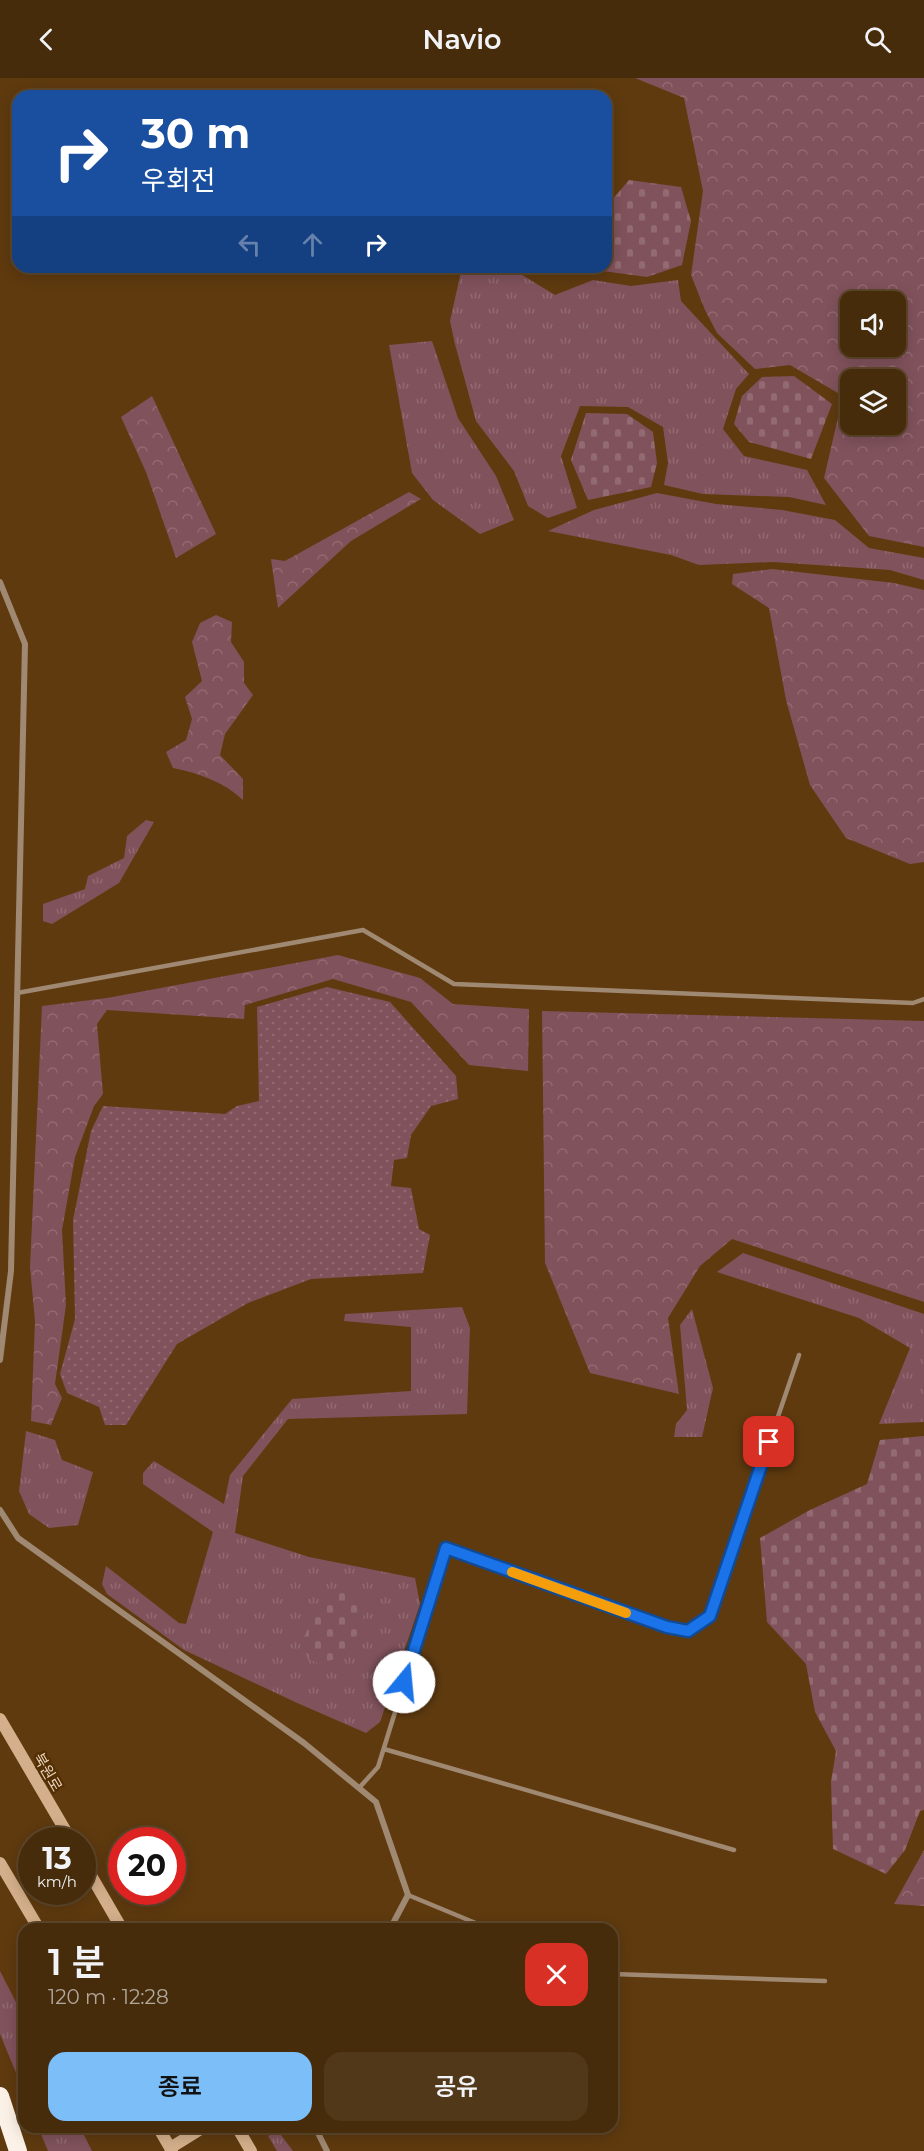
<!DOCTYPE html>
<html lang="ko">
<meta charset="utf-8">
<style>
:root{--surface:#472c0b;--page:#513819;--text:#f1f3f6;--muted:#b0a79d;--line:#5f482c;--accent:#7bbef8}
body{margin:0;font-family:Montserrat,"Noto Sans KR",sans-serif;background:var(--page);color:var(--text);height:100vh;display:flex;flex-direction:column;font-size:22px;white-space:nowrap}
*{box-sizing:border-box;margin:0}
p{font-size:20px;color:var(--muted)}
.icon{flex:none;width:33px;height:33px;fill:none;stroke:currentColor;stroke-width:2;stroke-linecap:round;stroke-linejoin:round}
.map{position:relative;flex:1;overflow:hidden}
.sheet{position:absolute;left:18px;top:1845px;width:600px;height:210px;display:flex;flex-direction:column;background:var(--surface);border-radius:18px;box-shadow:0 3px 15px #0003,0 0 0 2px var(--line)}
.sheet>*{flex:none}
.top-card{position:absolute;left:12px;top:12px;width:600px;height:183px;border-radius:18px;box-shadow:0 3px 15px #0003,0 0 0 2px var(--line);background:#1a4fa0;color:#fff;overflow:hidden}
.controls{position:absolute;left:840px;top:213px;display:grid;gap:12px}
.controls a{display:grid;place-items:center;width:66px;height:66px;border-radius:12px;background:var(--surface);box-shadow:0 3px 15px #0003,0 0 0 2px var(--line);font-size:30px}
.speed{position:absolute;left:18px;top:1749px;display:flex;gap:12px;font-size:30px;font-weight:700;text-align:center}
.speed>*{display:grid;place-content:center;width:78px;height:78px;border-radius:50%;background:var(--surface);box-shadow:0 3px 15px #0003,0 0 0 2px var(--line);line-height:1}
.speed small{font-size:15px;font-weight:400}
.speed .limit{border:9px solid #d22;background:#fff;color:#111}
.pin{position:absolute;display:grid;place-items:center;width:51px;height:51px;color:#fff;margin:-26px;border-radius:12px;box-shadow:0 3px 9px #0006}
.me{position:absolute;width:66px;margin:-33px;rotate:17deg;stroke-linejoin:round;filter:drop-shadow(0 0 4px #0008)}
.turn{display:flex;align-items:center;gap:21px;height:126px;padding:0 30px;font-size:27px}
.turn .icon{width:78px;height:78px;stroke-width:2.5}
.turn b{display:block;font-size:42px;line-height:51px}
.lanes{display:flex;align-items:center;height:57px;padding:0 30px;background:#0003;justify-content:center;gap:30px;direction:ltr}
.lanes .off{opacity:.35}
.round{display:grid;place-items:center;flex:none;width:63px;height:63px;border-radius:18px;background:var(--page)}
.headline{display:flex;align-items:center;justify-content:space-between;height:102px;padding:0 30px}
h1{font-size:36px;font-weight:600;line-height:45px}
.cta{display:flex;gap:12px;margin-top:auto;padding:12px 30px}
.cta a{flex:1;height:69px;border-radius:18px;background:var(--accent);color:#111;font-size:24px;font-weight:600;line-height:69px;text-align:center}
.cta a+a{background:var(--page);color:var(--text)}
header{display:flex;justify-content:space-between;align-items:center;height:78px;padding:0 30px;background:var(--surface);font-size:27px;font-weight:600}
.map>svg:first-child{display:block}
</style>
<header><svg class="icon" aria-label="back" viewBox="0 0 24 24"><path d="M15 5l-7 7 7 7"/></svg>Navio<svg class="icon" aria-label="search" viewBox="0 0 24 24"><circle cx="10" cy="10" r="6"/><path d="M15 15l6 6"/></svg></header>
<div class="map">
<svg width="924" height="2073" viewBox="0 0 924 2073">
<defs>
<pattern id="grass-tufts" width="24" height="20" patternUnits="userSpaceOnUse" patternTransform="scale(1.5)"><rect width="24" height="20" fill="#80525c"/><path d="M3 7l-1-3M5 7V3M7 7l1-3M15 17l-1-3M17 17v-4M19 17l1-3" fill="none" stroke="#926a71"/></pattern>
<pattern id="forest-crowns" width="20" height="18" patternUnits="userSpaceOnUse" patternTransform="scale(1.5)"><rect width="20" height="18" fill="#80525c"/><path d="M2 6a3 3 0 1 1 6 0M12 15a3 3 0 1 1 6 0" fill="none" stroke="#926a71"/></pattern>
<pattern id="cemetery-stones" width="16" height="16" patternUnits="userSpaceOnUse" patternTransform="scale(1.5)"><rect width="16" height="16" fill="#80525c"/><path d="M2 7V4a2 2 0 0 1 4 0v3zM10 15v-3a2 2 0 0 1 4 0v3z" fill="#926a71"/></pattern>
<pattern id="garden-dots" width="8" height="8" patternUnits="userSpaceOnUse" patternTransform="scale(1.5)"><rect width="8" height="8" fill="#80525c"/><path d="M2 2h.1M6 6h.1" fill="none" stroke="#926a71" stroke-width="1.8" stroke-linecap="round"/></pattern>
</defs>
<rect width="100%" height="100%" fill="#5f3a0f"/>
<!-- grass -->
<path fill="url(#grass-tufts)" d="M462,189H509L555,217L593,202L631,208L678,202L681,223L749,296L736,311L723,351L744,378L807,392L826,427L789,419L703,416L664,407L668,385L663,349L628,329L580,328L561,378L577,430L548,440L528,428L514,393L476,343L455,266L450,243Z
M432,263L458,340L496,398L514,442L480,456L433,422L412,395L389,267Z
M657,415L716,426L782,432L835,442L869,470L924,480V502L890,492L773,484L699,487L671,477L548,453L594,432Z
M146,742L154,744L119,805L52,846L43,843V826L85,811L88,798L124,780L127,758Z
M743,1175L924,1236V1344L879,1346L910,1270L859,1240L717,1194Z
M462,1229L470,1250L467,1336L288,1341L243,1398L235,1455L309,1479L415,1500L420,1526L380,1644L366,1655L295,1624L184,1572L107,1516L102,1506L106,1488L179,1545L186,1546L213,1454L143,1406V1395L154,1383L224,1426L230,1397L292,1321L411,1313V1249L344,1243L345,1236Z
M692,1231L713,1310L702,1359H674L676,1346L687,1332L680,1247Z
M26,1353L55,1362L62,1382L93,1394L78,1447L49,1450L29,1436L19,1413Z
M0,1893L24,1940V2014L0,1956Z
M38,2049H80L92,2073H48Z
M278,2053L293,2073H277L268,2058Z"/>
<!-- forest -->
<path fill="url(#forest-crowns)" fill-rule="evenodd" d="M635,0H924V469L869,458L824,400L843,318L790,287L755,291L717,255L705,232L691,197L703,113L684,20ZM850,224H896V268H850ZM850,302H896V346H850Z
M152,318L216,456L176,480L146,394L121,339Z
M409,414L421,421L351,463L278,530L271,481L285,483Z
M772,491L894,505L924,512V784L910,786L846,760L810,707L786,622L769,530L732,506L733,496Z
M216,537L232,544L231,564L244,584V605L253,617L225,656L220,677L243,701V722C224,704 198,695 173,690L166,674L186,662L192,641L185,619L202,603L192,564L200,545Z
M338,877L420,900L453,926L529,931L528,993L469,987L411,924L333,901L245,927L244,941L107,932L97,946L103,1016L94,1028L75,1079L62,1152L66,1227L55,1306L62,1320L51,1347L31,1343L35,1243L30,1189L42,928L107,920Z
M542,933L924,943V1224L732,1161L700,1188L668,1240L679,1316L590,1295L545,1185Z
M924,1772V1828L894,1826Z"/>
<!-- cemetery -->
<path fill="url(#cemetery-stones)" d="M629,102L681,109L691,143L682,187L647,199L588,191V189H606V129Z
M794,298L832,326L811,381L749,364L734,346L742,318L762,299Z
M586,335L627,336L653,354L657,385L651,409L588,422L571,382Z
M924,1358V1732L920,1733L905,1772L886,1796L833,1771L831,1704L836,1673L815,1634L806,1586L767,1544L760,1460L810,1432L867,1406L880,1362Z
M336,1512C342,1515 353,1517 358,1522C374,1538 352,1563 344,1578L320,1586L308,1581L302,1563L317,1532Z"/>
<!-- garden -->
<path fill="url(#garden-dots)" d="M327,909L390,924L456,998L458,1021L431,1028L411,1057L407,1080L394,1082L391,1108L411,1110L419,1151L430,1157L423,1195L311,1201L248,1225L177,1266L126,1347H105L99,1329L67,1315L60,1296L75,1241L73,1142L91,1053L103,1028L225,1036L237,1028L259,1023L257,929Z"/>
<g fill="none" stroke-linecap="round" stroke-linejoin="round">
<!-- lane -->
<path stroke="#a08972" stroke-width="4.5" d="M17,915L363,852L454,906L913,925L924,921
M384,1671L734,1772
M359,1710L378,1689L446,1470L667,1549L688,1553L710,1538L799,1277
M408,1817L490,1851
M612,1896L825,1903"/>
<!-- street -->
<path stroke="#a08972" stroke-width="6" d="M0,504L25,566L11,1193L0,1282
M0,1432L18,1460L304,1665L376,1724L408,1817L390,1851
M315,2049L327,2073"/>
<!-- secondary -->
<path stroke="#d4af8b" stroke-width="12" d="M0,1641L71,1762
M82,1782L122,1851
M0,1785L39,1851
M158,2049L172,2073
M237,2049L251,2073
M170,2070L204,2049"/>
<!-- highway -->
<path stroke="#fcf1e6" stroke-width="18" d="M0,2018L18,2073"/>
</g>
<g fill="none" stroke-linecap="round" stroke-linejoin="round">
<!-- route casing -->
<g stroke="#114b97" stroke-width="15">
<path id="route" d="M404,1604L446,1470L667,1549L688,1553L710,1538L769,1364"/>
</g>
<!-- route -->
<use href="#route" stroke="#1a73e8" stroke-width="10"/>
<!-- slow -->
<path stroke="#f59e0b" stroke-width="10" d="M512,1494L626,1535"/>
</g>
<g text-anchor="middle" dominant-baseline="central" stroke-width="4.5" stroke-linejoin="round" paint-order="stroke">
<!-- street labels -->
<g font-size="15" fill="#e9d2bd" stroke="#532f01">
<text transform="translate(48 1694) rotate(60)">북원로</text>
</g>
</g>
</svg>
<div class="controls">
<a><svg class="icon" aria-label="sound" viewBox="0 0 24 24"><path d="M4 9h4l5-4v14l-5-4H4zM17 9q2 3 0 6"/></svg></a>
<a><svg class="icon" aria-label="layers" viewBox="0 0 24 24"><path d="M12 4l9 5-9 5-9-5zM3 14l9 5 9-5"/></svg></a>
</div>
<div class="speed"><div>13<small>km/h</small></div><div class="limit">20</div></div>
<div class="pin" style="left:769px;top:1364px;background:#d93025"><svg class="icon" aria-label="arrive" viewBox="0 0 24 24"><path d="M6 21V4h12l-3 4 3 4H6"/></svg></div>
<svg class="me" style="left:404px;top:1604px" viewBox="-20 -20 40 40"><circle r="19" fill="#fff"/><path d="M0-13L10 11 0 6-10 11z" fill="#1a73e8"/></svg>
<div class="top-card">
<div class="turn"><svg class="icon" aria-label="right" viewBox="0 0 24 24"><path d="M7 20v-9h11M14 6l5 5-5 5"/></svg><div><b>30 m</b>우회전</div></div>
<div class="lanes"><svg class="icon off" aria-label="left" viewBox="0 0 24 24"><path d="M17 20v-9H6M10 6l-5 5 5 5"/></svg><svg class="icon off" aria-label="ahead" viewBox="0 0 24 24"><path d="M12 20V5M6 11l6-6 6 6"/></svg><svg class="icon" aria-label="right" viewBox="0 0 24 24"><path d="M7 20v-9h11M14 6l5 5-5 5"/></svg></div>
</div>
<section class="sheet">
<div class="headline"><div><h1>1 분</h1><p>120 m · 12:28</p></div><a class="round" style="background:#d93025;color:#fff"><svg class="icon" aria-label="close" viewBox="0 0 24 24"><path d="M6 6l12 12M18 6L6 18"/></svg></a></div>
<div class="cta"><a>종료</a><a>공유</a></div>
</section>
</div>
